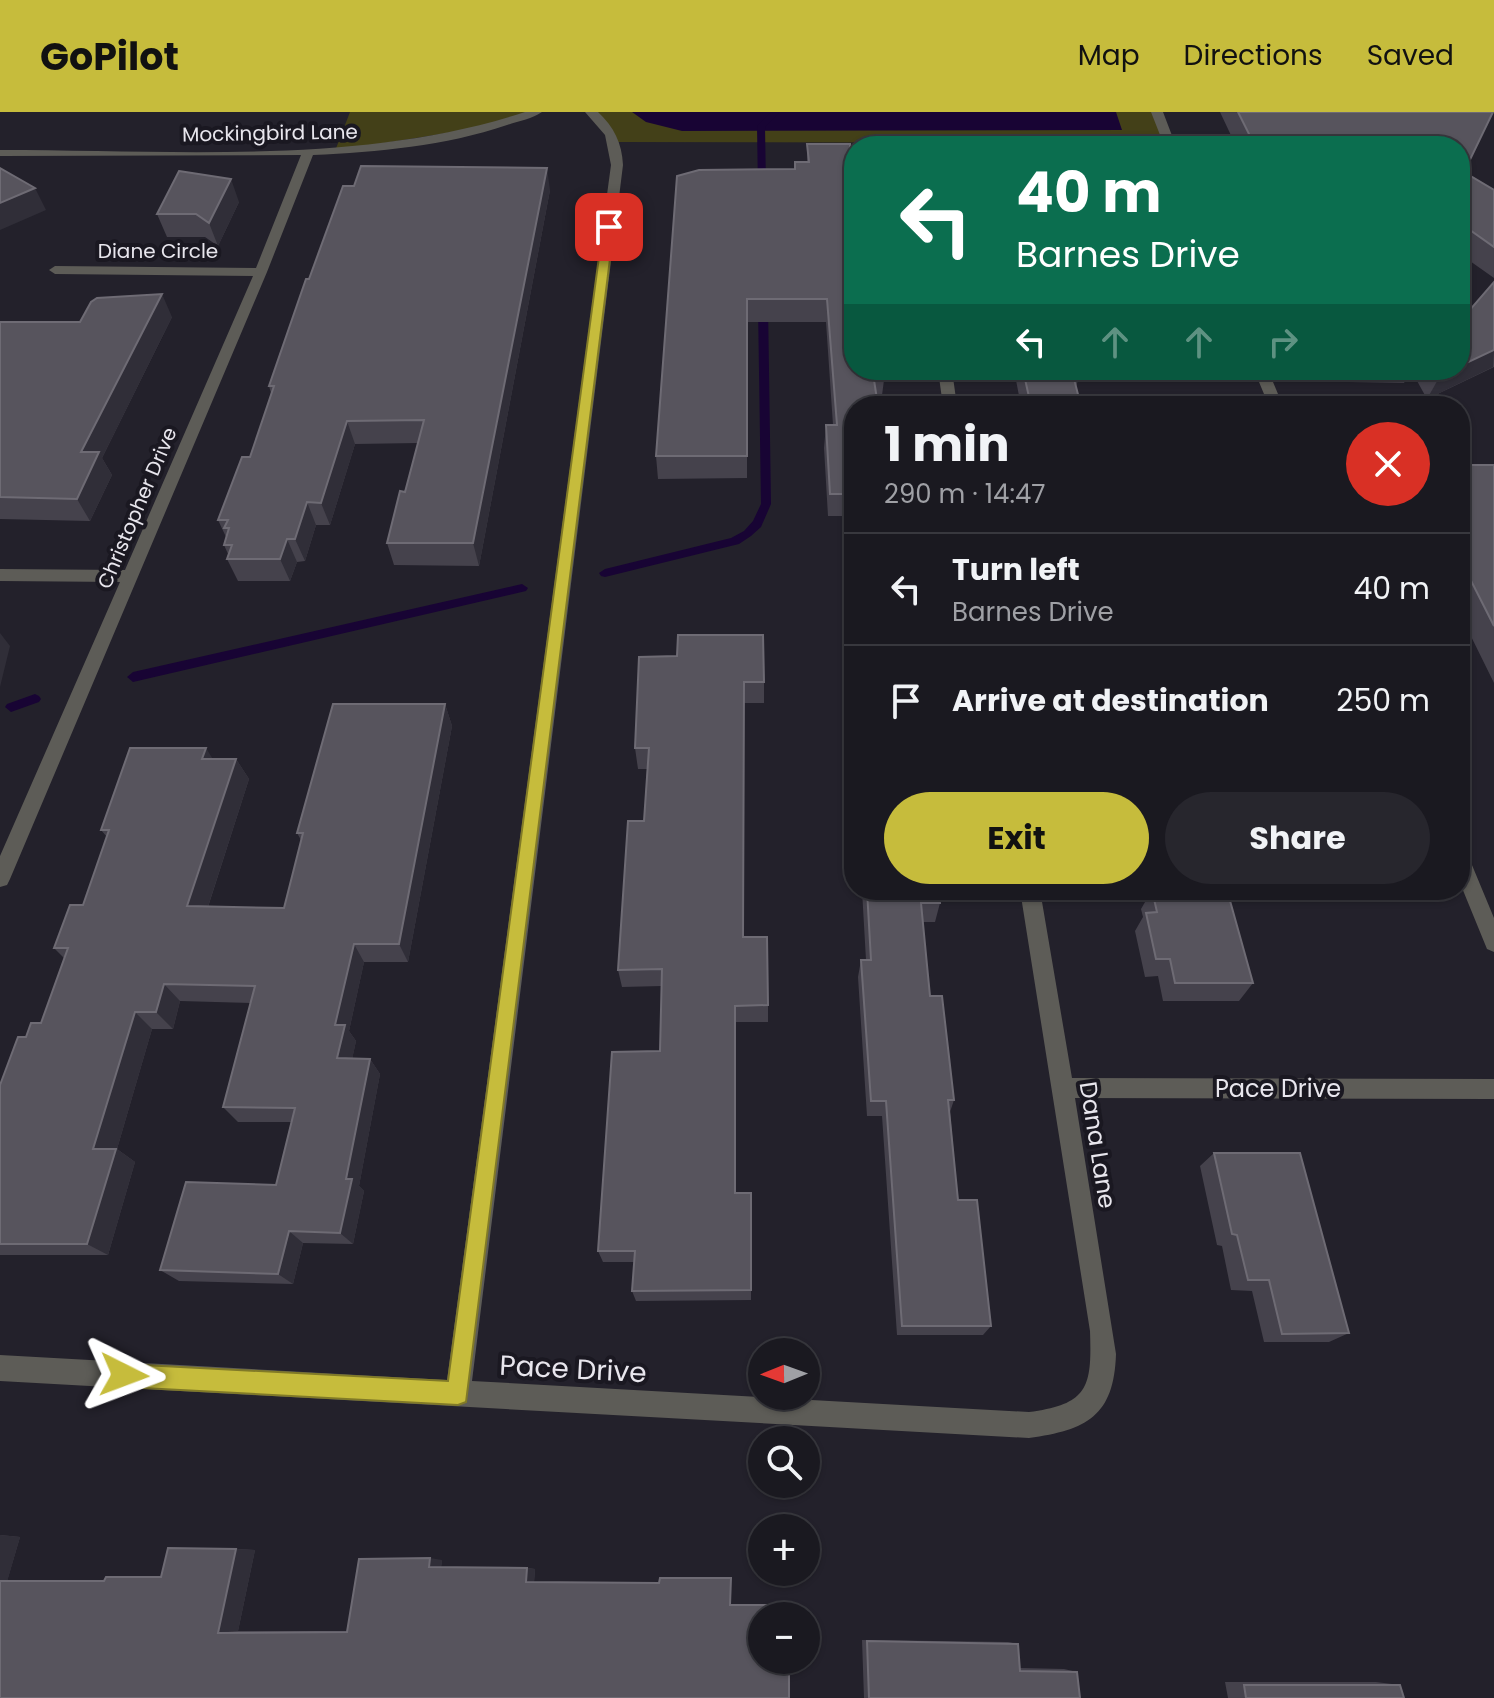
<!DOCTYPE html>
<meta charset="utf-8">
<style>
:root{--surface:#1a1920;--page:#27262d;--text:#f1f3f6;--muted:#9fa0a5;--line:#38383e;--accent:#c6bc3c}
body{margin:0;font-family:Poppins,sans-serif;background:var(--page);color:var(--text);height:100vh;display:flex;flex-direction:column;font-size:30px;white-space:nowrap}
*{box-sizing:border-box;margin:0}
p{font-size:26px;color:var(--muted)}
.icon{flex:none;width:44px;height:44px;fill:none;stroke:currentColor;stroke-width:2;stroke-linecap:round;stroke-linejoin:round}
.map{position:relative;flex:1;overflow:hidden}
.panel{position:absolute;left:844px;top:284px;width:626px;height:504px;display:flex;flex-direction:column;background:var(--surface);border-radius:32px;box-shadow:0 2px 6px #0004,0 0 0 2px var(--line)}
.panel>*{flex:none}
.top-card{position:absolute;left:844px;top:24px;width:626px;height:244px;border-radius:32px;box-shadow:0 2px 6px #0004,0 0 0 2px var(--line);background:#0b6e4f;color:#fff;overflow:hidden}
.needle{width:52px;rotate:269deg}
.buttons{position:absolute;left:748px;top:1226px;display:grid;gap:16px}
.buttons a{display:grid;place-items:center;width:72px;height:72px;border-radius:50%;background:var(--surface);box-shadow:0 2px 6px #0004,0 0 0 2px var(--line);font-size:40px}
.pin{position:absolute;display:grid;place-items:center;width:68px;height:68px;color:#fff;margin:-34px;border-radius:16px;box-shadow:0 4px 12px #0006}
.me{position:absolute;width:88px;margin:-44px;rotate:93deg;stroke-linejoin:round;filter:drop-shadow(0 0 6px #0008)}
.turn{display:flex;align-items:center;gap:28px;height:168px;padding:0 40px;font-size:36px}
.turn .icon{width:104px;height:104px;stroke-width:2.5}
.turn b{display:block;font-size:56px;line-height:68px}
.lanes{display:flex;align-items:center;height:76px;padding:0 40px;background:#0003;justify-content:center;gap:40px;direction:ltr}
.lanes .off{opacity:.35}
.round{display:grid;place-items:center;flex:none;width:84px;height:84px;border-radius:42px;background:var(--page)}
.head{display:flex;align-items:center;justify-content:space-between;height:136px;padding:0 40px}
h1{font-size:48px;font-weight:700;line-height:60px}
.button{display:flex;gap:16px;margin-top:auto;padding:16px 40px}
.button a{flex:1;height:92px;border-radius:48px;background:var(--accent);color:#111;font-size:32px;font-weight:700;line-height:92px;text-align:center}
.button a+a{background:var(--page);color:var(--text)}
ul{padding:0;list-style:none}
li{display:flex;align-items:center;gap:24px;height:112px;padding:0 40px;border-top:2px solid var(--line)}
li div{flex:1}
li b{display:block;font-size:30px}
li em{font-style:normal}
header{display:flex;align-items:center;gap:48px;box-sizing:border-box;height:112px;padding:0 40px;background:var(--accent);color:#111}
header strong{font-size:38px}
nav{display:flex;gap:44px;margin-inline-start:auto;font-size:28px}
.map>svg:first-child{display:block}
</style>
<header>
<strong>GoPilot</strong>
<nav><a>Map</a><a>Directions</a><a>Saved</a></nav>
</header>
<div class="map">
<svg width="1494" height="1586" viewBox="0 0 1494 1586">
<rect width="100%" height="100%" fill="#23212b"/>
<!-- green -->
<path fill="#434018" d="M350,0H536L503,12L335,39Z
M591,0H1157L1169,31L615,30Z"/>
<!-- water -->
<path fill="#180434" d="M632,0H1116L1122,18L682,19L646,10Z"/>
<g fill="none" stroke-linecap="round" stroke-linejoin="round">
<!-- stream -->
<path fill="#180434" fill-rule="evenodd" d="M771,0H780L765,15L766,76L762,79L758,76L757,14Z
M763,190L768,193L771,392L761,415L751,424L739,432L605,465L601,464L599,461L605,457L731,426L744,419L753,409L761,392L758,193Z
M522,472L528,476L526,479L133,570L127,565L133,560Z
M35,582L39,584L41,587L39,590L11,600L5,595L7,592Z"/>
<!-- minor -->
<path fill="#5d5c57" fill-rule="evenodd" d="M525,0H542C532,7 519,9 507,13C445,34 378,40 313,43L267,160L10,767L7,773L0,775V744L120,470L0,469V457L125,458L253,164L55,162L49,158L55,154L256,156L301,43L0,44V38C171,38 361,54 525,0Z
M585,0H598C614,15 622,31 623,53L472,1269L1029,1300C1088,1292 1092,1276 1090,1219L1020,778H1040L1072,966L1494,967V987L1075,986L1116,1242C1114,1304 1087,1318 1029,1326L0,1269V1243L447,1268L611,53L605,23Z
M1151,0H1163L1176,34H902L901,30L907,27L1162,28Z
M938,258H952L957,294H943Z
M1254,258H1268L1283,294H1269Z
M1460,739L1467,741L1494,806V840L1487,837L1460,771Z"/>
</g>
<!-- wall -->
<path fill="#45424c" d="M1220,0H1493L1464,60L1494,78V166L1460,142V34H1236Z
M807,32L884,268L881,291L854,294V404H828L824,336L826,313H833L826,210H747V366L658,367L656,344L794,57L795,50H807Z
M550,78L479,454L394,453L387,431L405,380L418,331L355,332L330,413H316L305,449L297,450L290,469H238L227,447L228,442L224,433L226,425L218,408L250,345L271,281L269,274L309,167Z
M239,90L218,134L205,125H167L157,102Z
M1494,170V255L1427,287L1411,258H1460L1469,199Z
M172,205L102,346L112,363L90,409L0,407V210H80Z
M1014,258H1076L1078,268L1076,275L1081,294H1021Z
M1343,258H1411L1404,271L1348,270Z
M1460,353H1494V571L1460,502Z
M844,464H854V626L842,486Z
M639,545L764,570V591H744L743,825L768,893V910H735L736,1081H751V1188L636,1189L632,1179L634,1150H603L598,1139L660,939L662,874L622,875L618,858L644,709L647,657H638L635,636Z
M445,592L452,614L408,850H364L349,919L356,929L352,947H370L380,962L359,1074L364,1079L353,1132L303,1131L293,1172L179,1169L160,1158L276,1073L291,1010H238L223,995L251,891L180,889L173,917H152L117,1037L135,1050L108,1143H0V973L26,925L41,911L64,846L54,836L83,793L107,725L101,718L213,647H236L249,667L208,795L284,796L301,728L297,721Z
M862,778H939L940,791L935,810H923L930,884L954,988L950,1000L958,1088L991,1214L983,1223H897L882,1004H867L858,865L861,848H866Z
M1152,778L1253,871L1239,889H1163L1158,864L1145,865L1135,819L1143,805L1141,797Z
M1214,1041L1349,1221L1329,1230H1264L1252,1179L1231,1178L1222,1134L1217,1133L1200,1054Z
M0,1423L20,1425L7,1469H104L161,1465L236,1437L255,1438L238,1519H347L442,1448L441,1455L527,1456L535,1457L534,1470L659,1471L731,1467L730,1493L0,1586Z
M862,1528L1008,1530L1018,1532L1020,1556L1064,1557L1077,1560L1080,1586H864Z
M1225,1570H1376L1400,1573L1404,1586H1228Z"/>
<!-- shaded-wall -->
<path fill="#302e38" d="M547,56L550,78L479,454L473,431Z
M231,67L239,90L218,134L209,111Z
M35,76L46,98L0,118V91Z
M162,182L172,205L102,346L112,363L90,409L77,387L81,340Z
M1494,238L1493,255L1427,287L1440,264L1452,258H1460V254Z
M347,309L355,332L330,413L321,391Z
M307,390L316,413L305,449L295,427Z
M287,427L297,450L290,469L280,447Z
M0,521L10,534L0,575Z
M445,592L452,614L408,850L399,832Z
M206,636L219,657L202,647Z
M236,647L249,667L202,813L187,794Z
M354,832L364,850L349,919L356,929L349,962L337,946L335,913Z
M164,872L180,889L173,917L156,900Z
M135,900L152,917L117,1037L135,1050L108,1143L87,1132L93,1037Z
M370,947L380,962L359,1074L364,1079L353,1132L340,1121L346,1067Z
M289,1119L303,1131L293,1172L278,1162Z
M0,1423L20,1425L7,1470L0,1469Z
M236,1437L255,1438L238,1519L218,1521Z
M430,1446L442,1448L441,1457L429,1455Z
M527,1456L535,1457L534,1471L526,1470Z"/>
<!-- building -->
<path fill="#57545d" stroke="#6e6b74" stroke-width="2" d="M1238,0H1493L1464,60L1494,78V135L1460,111V34H1255Z
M807,32H850V40H854V258H883L884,268H874L878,294H854V382H830L826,313H837L827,187H747V344H656L677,64L699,58L795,57V50H809Z
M973,33H1016V34H973Z
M361,54L547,56L473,431H387L400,379L405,380L424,308L347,309L321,391L307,390L295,427H287L280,447H227L232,433H224L229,416H224L228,408H218L242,345H250L274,274H269L306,167H309L343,74H354Z
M0,56L35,76L0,91Z
M179,59L231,67L209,111L196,102H157Z
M1494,170V238L1460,254V203L1469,199Z
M162,182L81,340H99L77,387L0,385V210H80L91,190L97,186Z
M1023,258H1076L1078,268L1074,267L1081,294H1031Z
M1437,258H1452L1440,264Z
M1460,353H1494V514L1460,447Z
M844,464H854V576Z
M678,523H763L764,570H744L743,825H767L768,893L735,894V1081H751V1178L632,1179L635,1139H598L612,940L660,939L662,857L618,858L628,709H644L649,636H635L639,545L677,544Z
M333,592H445L399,832H354L335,913H345L337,946L370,947L346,1067H352L340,1121L289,1119L278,1162L160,1158L186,1070L276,1073L295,996L223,995L255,874L164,872L156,900H135L93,1037H116L87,1132H0V973L18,925H26L31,911H41L68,836H54L70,793H83L109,718H101L130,636H206L202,647H236L187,794L284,796L303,721H297Z
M867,778H939L940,791H921L930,884H942L954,988H948L958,1088H977L991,1214H902L886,989H871L861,848H871Z
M1152,778H1227L1253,871H1175L1170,847H1156L1146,801L1157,800Z
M1214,1041H1300L1349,1221L1282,1222L1269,1168H1248L1237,1123L1232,1122Z
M168,1436L236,1437L218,1521L347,1520L359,1447L430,1446L429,1455L527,1456L526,1470L659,1471L660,1466H731L730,1493H788V1504H762V1548H789V1586H0V1469H104L106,1465H161Z
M867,1529L1018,1532L1020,1559L1077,1560L1080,1586H869Z
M1244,1573H1400L1404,1586H1246Z"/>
<!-- route -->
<path fill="#c6bc3c" stroke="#817a27" stroke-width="2" d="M609,111L614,115L466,1290L458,1293L124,1275L116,1271L113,1263L116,1255L124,1252L448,1269L603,115Z"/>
<g text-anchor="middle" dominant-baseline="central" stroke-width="8" stroke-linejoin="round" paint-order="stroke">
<!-- far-street labels -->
<g font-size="20" fill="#e8e6ed" stroke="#1a1821">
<text transform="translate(270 21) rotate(-1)">Mockingbird Lane</text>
<text x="158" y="139">Diane Circle</text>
<text transform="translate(137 396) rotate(-67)">Christopher Drive</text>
</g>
<!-- street labels -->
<g font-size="24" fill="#e8e6ed" stroke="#1a1821">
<text x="1278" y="976">Pace Drive</text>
<text transform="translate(1098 1033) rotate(81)">Dana Lane</text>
</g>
<!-- near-street labels -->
<g font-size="28" fill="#e8e6ed" stroke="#1a1821">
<text transform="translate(573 1257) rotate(3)">Pace Drive</text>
</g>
</g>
</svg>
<div class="buttons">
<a><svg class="needle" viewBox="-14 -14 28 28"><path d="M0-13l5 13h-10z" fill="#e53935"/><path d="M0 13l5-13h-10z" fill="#9fa0a5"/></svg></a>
<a><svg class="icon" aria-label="search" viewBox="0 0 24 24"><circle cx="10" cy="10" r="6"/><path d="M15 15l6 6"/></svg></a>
<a>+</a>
<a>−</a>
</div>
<div class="pin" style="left:609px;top:115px;background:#d93025"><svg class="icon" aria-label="arrive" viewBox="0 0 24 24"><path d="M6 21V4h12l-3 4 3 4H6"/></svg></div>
<svg class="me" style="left:124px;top:1263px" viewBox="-20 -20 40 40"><path d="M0-17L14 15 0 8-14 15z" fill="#c6bc3c" stroke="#fff" stroke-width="4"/></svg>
<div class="top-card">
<div class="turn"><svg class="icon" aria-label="left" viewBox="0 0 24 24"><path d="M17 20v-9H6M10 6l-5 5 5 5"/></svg><div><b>40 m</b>Barnes Drive</div></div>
<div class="lanes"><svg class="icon" aria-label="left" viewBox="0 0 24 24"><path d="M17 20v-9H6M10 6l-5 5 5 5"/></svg><svg class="icon off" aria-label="ahead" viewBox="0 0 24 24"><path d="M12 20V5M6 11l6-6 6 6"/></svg><svg class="icon off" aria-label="ahead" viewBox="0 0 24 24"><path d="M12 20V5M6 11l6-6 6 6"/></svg><svg class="icon off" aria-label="right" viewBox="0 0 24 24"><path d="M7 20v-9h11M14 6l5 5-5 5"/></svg></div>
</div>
<section class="panel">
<div class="head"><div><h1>1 min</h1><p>290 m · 14:47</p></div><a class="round" style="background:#d93025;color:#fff"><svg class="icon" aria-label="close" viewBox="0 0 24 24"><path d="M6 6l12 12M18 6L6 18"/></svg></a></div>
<ul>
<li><svg class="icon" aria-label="left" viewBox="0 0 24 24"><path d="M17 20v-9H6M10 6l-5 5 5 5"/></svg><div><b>Turn left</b><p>Barnes Drive</p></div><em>40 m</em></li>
<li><svg class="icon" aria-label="arrive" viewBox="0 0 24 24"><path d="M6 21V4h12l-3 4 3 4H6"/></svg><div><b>Arrive at destination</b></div><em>250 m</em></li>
</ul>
<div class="button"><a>Exit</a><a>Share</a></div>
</section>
</div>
